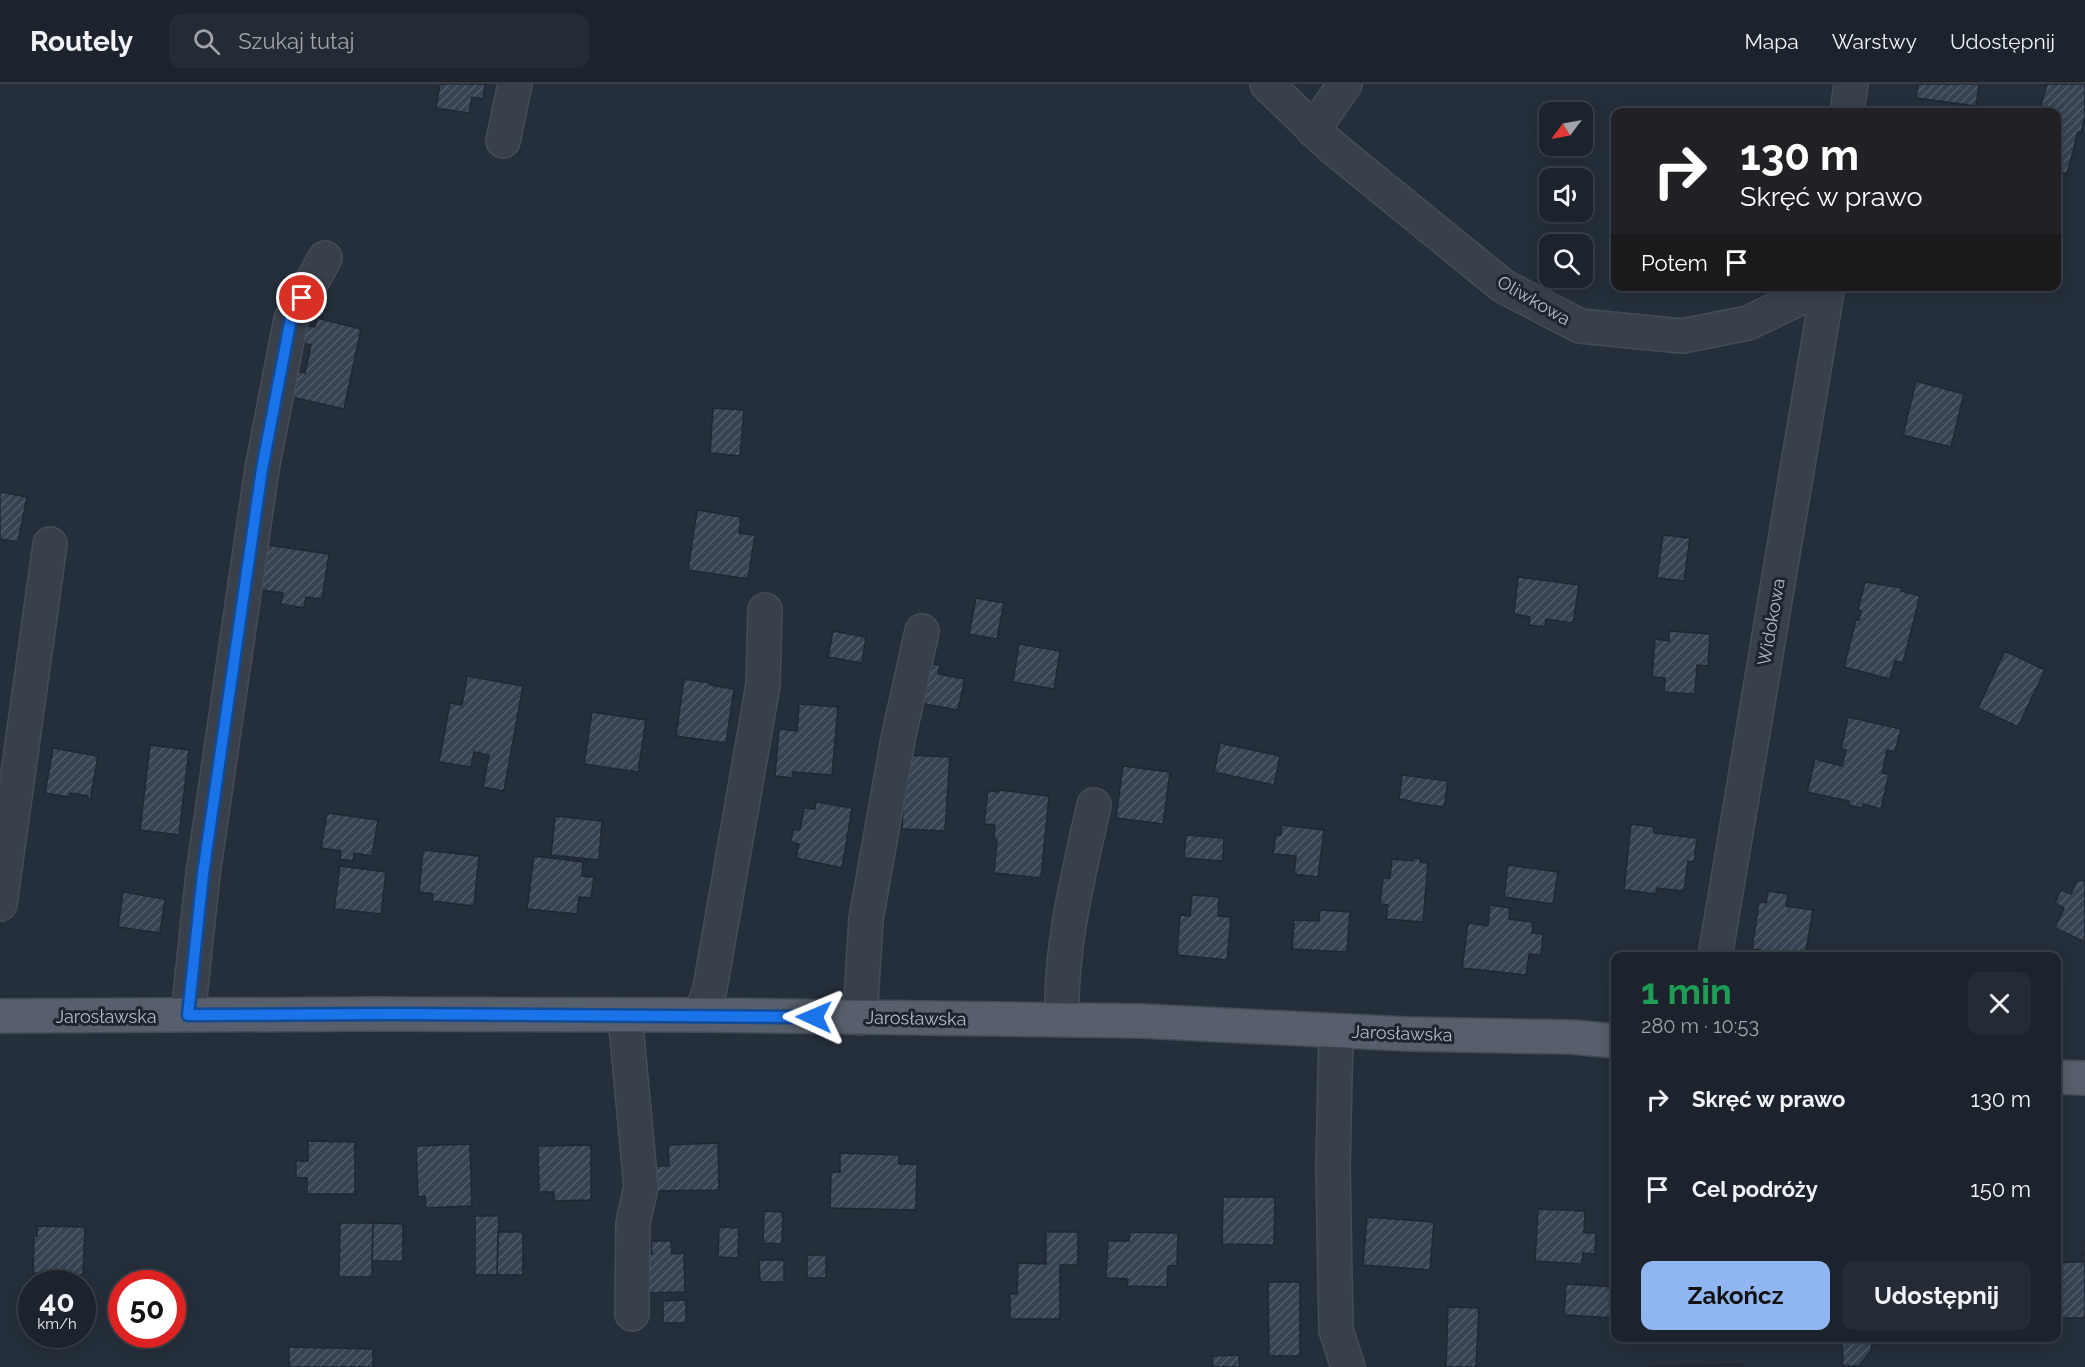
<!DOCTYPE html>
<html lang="pl">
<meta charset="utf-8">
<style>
:root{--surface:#1c232c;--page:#252b34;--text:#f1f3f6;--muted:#a0a4a9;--line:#3a4048;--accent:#8fb6f1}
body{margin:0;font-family:Raleway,sans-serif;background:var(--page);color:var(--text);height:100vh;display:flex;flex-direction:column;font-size:22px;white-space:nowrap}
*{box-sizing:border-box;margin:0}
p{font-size:20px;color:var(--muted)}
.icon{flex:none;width:33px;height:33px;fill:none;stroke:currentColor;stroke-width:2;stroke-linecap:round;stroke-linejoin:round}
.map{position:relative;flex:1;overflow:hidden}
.details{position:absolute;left:1611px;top:868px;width:450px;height:390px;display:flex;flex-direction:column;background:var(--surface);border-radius:12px;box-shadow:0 3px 15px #0003,0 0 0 2px var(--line)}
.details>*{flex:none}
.guide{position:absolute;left:1611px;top:24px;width:450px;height:183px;border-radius:12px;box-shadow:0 3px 15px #0003,0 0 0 2px var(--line);background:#202124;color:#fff;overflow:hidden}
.needle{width:39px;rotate:238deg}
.fabs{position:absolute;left:1539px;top:18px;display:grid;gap:12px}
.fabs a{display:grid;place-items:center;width:54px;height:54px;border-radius:12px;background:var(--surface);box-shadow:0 3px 15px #0003,0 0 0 2px var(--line);font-size:30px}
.speed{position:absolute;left:18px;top:1186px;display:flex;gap:12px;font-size:30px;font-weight:700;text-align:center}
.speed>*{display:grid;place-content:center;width:78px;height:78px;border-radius:50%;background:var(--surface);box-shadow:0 3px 15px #0003,0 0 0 2px var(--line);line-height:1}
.speed small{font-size:15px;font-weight:400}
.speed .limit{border:9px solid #d22;background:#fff;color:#111}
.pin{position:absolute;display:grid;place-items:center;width:51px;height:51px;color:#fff;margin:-26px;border:3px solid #fff;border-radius:50%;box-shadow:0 2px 6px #0007}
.me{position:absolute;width:66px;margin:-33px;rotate:271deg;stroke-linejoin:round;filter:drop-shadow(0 0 4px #0008)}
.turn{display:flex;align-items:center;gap:21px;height:126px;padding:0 30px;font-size:27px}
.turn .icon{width:78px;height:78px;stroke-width:2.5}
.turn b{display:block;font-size:42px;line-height:51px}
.then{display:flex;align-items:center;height:57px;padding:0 30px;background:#0003;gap:12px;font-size:22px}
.round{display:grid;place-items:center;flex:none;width:63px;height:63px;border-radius:12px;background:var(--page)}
.headline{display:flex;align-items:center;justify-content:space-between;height:102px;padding:0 30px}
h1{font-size:36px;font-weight:700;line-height:45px;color:#1e9e55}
.action{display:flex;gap:12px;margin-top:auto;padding:12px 30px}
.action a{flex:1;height:69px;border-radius:12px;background:var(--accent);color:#111;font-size:24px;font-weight:700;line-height:69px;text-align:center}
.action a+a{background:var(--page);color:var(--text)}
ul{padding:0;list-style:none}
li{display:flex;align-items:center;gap:18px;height:90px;padding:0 30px}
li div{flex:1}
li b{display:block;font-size:22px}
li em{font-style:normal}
header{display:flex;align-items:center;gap:36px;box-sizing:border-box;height:84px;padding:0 30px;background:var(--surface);border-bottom:2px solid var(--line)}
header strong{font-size:28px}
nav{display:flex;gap:33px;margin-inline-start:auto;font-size:21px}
.search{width:420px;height:54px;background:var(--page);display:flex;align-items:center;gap:15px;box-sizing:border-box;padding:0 21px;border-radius:12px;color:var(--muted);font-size:22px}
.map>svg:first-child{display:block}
</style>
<header>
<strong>Routely</strong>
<div class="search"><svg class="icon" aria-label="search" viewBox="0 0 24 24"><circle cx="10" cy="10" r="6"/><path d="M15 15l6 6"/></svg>Szukaj tutaj</div>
<nav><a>Mapa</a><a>Warstwy</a><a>Udostępnij</a></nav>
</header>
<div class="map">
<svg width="2085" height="1283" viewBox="0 0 2085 1283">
<defs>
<pattern id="building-hatch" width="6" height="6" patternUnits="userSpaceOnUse" patternTransform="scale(1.5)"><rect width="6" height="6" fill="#374352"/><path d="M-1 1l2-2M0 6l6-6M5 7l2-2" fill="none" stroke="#525c69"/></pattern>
</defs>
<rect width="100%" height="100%" fill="#252f3b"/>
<!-- building -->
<path fill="url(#building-hatch)" stroke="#202732" stroke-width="1.5" d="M440,0H485L483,15L472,13L469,29L436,24Z
M1918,0H1979L1976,22L1916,14Z
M2047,0H2085V32L2081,49L2078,48L2067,90L2056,87V28H2039Z
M317,234L361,245L344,325L287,312L293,286L305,289L311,261L299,258L303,241L315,243Z
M1916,297L1964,310L1951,363L1903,351Z
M713,324L744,326L740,372L710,369Z
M0,408L27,413L18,458L0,455Z
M697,426L741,433L739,449L755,451L748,495L688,486Z
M1663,451L1690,454L1684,497L1657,494Z
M268,461L329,470L322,515L306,513L304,524L281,520L283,509L261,506Z
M1518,493L1579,501L1573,539L1546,535L1545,543L1529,541L1530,533L1514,530Z
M1865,498L1902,504L1901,507L1920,512L1903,579L1895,577L1890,595L1844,583L1856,536H1859L1861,527L1858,525Z
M976,514L1004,519L997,555L969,550Z
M833,547L866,553L862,579L828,573Z
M1669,547L1710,550L1708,582L1697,581L1695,610L1664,608L1665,594L1652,593L1655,555L1669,557Z
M1019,560L1060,567L1054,605L1013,598Z
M2005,567L2045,586L2018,643L1978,624Z
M927,579L940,581L938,590L965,595L958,626L919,619Z
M467,592L523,602L504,707L483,703L489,671L474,668L471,683L439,678L450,619L462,621Z
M684,595L711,599L710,601L734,605L726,659L676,652Z
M799,620L838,623L832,691L793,688V694L775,692L779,645L797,647Z
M592,628L646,636L638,688L584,680Z
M1848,633L1901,645L1895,668L1887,666L1882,689L1889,690L1881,725L1863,720L1862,724L1848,721L1849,717L1807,708L1815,675L1842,682L1846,666L1841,665Z
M1220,659L1280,672L1274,701L1214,688Z
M150,661L189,666L179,751L140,746Z
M53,664L98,672L90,717H88V712L70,709L69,713L45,709Z
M908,671L950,673L945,747L902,745L903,726L894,725Z
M1123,682L1170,688L1163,740L1116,734Z
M1402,691L1448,697L1444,723L1409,718L1410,717L1399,715Z
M999,706L1049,712L1041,794L994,789L997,756L994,755L995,741L984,740L988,707L998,708Z
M816,718L852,724L842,784L796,774L799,760L791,758L793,745L800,746L804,724L815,725Z
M327,729L378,736L372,772L354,769L353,777L340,775L341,767L321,764Z
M555,732L602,737L599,776L551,771Z
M1631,740L1654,743V749L1697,754L1694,778L1688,777L1684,807L1657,804L1656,810L1624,806Z
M1282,741L1324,746L1318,793L1294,790L1296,772L1273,770L1276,751H1281Z
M1186,751L1224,754L1223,777L1184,774Z
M423,766L479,772L474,822L432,817L433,810L419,808Z
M534,772L583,778L582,792L594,793L591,814L579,813L577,830L527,825Z
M1414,774H1420V778L1428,779L1423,838L1386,835L1388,821L1380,820L1383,794H1390L1392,775L1413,777Z
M1508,781L1558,788L1553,820L1504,813Z
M340,782L386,788L381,830L334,825Z
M2078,795L2085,798V858L2055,844L2064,824L2055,819L2061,806L2071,810Z
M1768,807L1788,810L1786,822L1813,826L1805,873L1752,865L1759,818L1766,819Z
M123,808L165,815L160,849L118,843Z
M1192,811L1219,813L1218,832L1231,833L1227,876L1177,871L1180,831L1190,832Z
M1490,821L1510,824L1509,835L1533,838L1532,849L1543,850L1541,871L1529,870L1526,891L1462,884L1468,839L1488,842Z
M1320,826L1350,828L1347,868L1292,865L1294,836L1319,837Z
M308,1057L355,1058V1110H307V1094H296V1077H308Z
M718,1059L719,1106L657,1107L656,1082H669L668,1061Z
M470,1060L472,1122L426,1124L425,1112L418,1113L416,1062Z
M591,1061V1116L554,1117V1108H539L538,1062Z
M840,1069L899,1071V1080H917L916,1126L830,1124L831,1088H840Z
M1223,1113H1275L1274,1161L1222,1160Z
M1538,1125L1585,1127L1584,1149H1596L1595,1170L1583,1169L1582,1180L1535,1177Z
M764,1127L783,1128L782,1160L763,1159Z
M475,1132H499L497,1191H475Z
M1367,1133L1434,1138L1430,1186L1363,1181Z
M340,1139H373L372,1193H339Z
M373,1139L403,1140V1177H372Z
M37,1142L85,1143L83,1191L33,1189L34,1152H37Z
M719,1143L739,1144L738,1174L718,1173Z
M498,1148H523V1191H497Z
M1046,1148H1078V1181H1060V1235H1010V1210H1017L1018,1179L1046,1180Z
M1130,1148L1178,1149L1177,1182H1168L1167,1203L1127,1202L1128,1195L1106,1194L1108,1157H1129Z
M651,1157H671L672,1170L684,1169L685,1208L645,1209L644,1170H652Z
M2083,1157H2085V1234H2060V1211H2056V1195H2061V1178H2083Z
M807,1171H826V1194H807Z
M759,1176H784V1198H760Z
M1268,1198H1300V1272H1269Z
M1566,1200L1616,1203V1234L1564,1231Z
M686,1216V1239H663V1217Z
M1448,1223L1479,1224L1476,1283H1446Z
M1842,1254H1870L1872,1257L1871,1267L1859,1282H1843Z
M289,1263L373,1265V1283H289Z
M1239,1271L1240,1283H1213L1212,1272Z
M1743,1281V1283H1650V1282Z"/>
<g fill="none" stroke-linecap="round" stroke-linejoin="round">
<!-- minor casing -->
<g stroke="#444c57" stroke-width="36">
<path id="minor" d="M1267,0L1331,62L1503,202L1580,242L1682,252L1748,239L1825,202
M1847,28L1851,0
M1313,46L1345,0
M503,57L515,0
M0,820L50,460
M1715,873L1828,202
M188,931L203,790L262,385L291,235L325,174
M625,931L641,1103L633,1139L632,1230
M701,931L710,904L763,601L765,526
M860,934L866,835L898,655L922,547
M1062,936C1060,862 1078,793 1094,721
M1336,947L1333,1083L1336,1246L1348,1283"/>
</g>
<!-- major casing -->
<g stroke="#444c57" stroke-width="36">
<path id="major" d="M0,932L371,930L701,931L1141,937L1407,950L1571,953L1616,957
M2056,993L2085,994"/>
</g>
<!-- minor -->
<use href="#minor" stroke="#38404b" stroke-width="33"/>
<!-- major -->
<use href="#major" stroke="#565f6b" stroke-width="33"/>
</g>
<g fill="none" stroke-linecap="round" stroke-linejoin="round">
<!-- route casing -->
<g stroke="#114b97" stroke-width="15">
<path id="route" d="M302,214L291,234L262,385L203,790L188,931L394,930L814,933"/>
</g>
<!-- route -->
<use href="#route" stroke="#1a73e8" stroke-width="10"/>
</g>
<g text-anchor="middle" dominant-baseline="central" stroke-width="6" stroke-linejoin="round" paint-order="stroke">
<!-- street labels -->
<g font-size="18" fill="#b4bbc7" stroke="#1e2530">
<text transform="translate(1534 216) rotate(30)">Oliwkowa</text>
<text transform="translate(1771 538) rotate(-80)">Widokowa</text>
<text x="106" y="932">Jarosławska</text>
<text transform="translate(916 934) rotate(1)">Jarosławska</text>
<text transform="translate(1402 949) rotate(2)">Jarosławska</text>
</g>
</g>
</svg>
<div class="fabs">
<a><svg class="needle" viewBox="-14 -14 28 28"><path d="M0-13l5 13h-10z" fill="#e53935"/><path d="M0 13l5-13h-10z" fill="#a0a4a9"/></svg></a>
<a><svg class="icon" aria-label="sound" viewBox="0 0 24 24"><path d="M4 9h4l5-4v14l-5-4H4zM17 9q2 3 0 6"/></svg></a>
<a><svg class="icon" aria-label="search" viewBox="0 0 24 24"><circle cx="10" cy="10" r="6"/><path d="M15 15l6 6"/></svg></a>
</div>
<div class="speed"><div>40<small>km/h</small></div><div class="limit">50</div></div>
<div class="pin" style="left:302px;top:214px;background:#d93025"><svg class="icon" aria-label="arrive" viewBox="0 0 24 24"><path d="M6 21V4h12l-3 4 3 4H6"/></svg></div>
<svg class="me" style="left:814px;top:933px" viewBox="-20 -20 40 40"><path d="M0-17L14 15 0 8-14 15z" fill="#1a73e8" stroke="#fff" stroke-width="4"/></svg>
<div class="guide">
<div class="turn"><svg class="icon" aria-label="right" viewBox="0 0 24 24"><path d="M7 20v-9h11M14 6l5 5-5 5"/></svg><div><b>130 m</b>Skręć w prawo</div></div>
<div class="then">Potem<svg class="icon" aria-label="arrive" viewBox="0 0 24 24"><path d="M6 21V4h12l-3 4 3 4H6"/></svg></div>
</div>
<section class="details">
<div class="headline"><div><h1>1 min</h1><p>280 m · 10:53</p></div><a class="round"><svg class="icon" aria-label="close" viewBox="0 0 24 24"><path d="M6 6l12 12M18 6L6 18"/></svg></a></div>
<ul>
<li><svg class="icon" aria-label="right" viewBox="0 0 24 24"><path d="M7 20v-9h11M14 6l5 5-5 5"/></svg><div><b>Skręć w prawo</b></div><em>130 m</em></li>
<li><svg class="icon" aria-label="arrive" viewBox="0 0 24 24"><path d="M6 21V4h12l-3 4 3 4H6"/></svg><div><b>Cel podróży</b></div><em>150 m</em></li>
</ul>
<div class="action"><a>Zakończ</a><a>Udostępnij</a></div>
</section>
</div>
